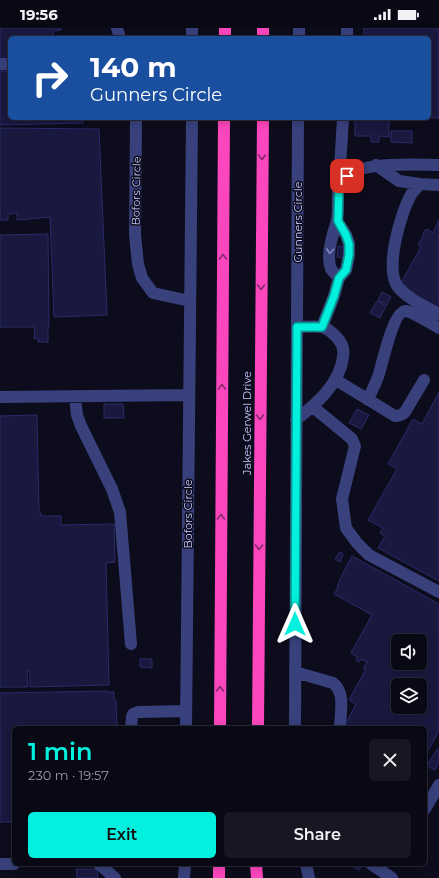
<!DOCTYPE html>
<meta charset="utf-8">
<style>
:root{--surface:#090916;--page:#171723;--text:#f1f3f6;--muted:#999aa1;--line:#292a35;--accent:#04f0de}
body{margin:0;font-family:Montserrat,sans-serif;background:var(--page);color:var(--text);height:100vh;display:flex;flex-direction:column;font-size:15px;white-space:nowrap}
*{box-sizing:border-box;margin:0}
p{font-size:13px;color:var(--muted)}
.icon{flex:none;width:22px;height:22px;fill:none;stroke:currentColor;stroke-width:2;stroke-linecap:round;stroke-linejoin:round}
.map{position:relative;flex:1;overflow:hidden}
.panel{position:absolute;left:12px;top:698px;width:415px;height:140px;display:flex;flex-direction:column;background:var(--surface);border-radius:6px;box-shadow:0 2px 10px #0003,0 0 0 1px var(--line)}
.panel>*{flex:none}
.hud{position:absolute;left:8px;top:8px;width:423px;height:84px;border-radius:6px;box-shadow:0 2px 10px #0003,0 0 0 1px var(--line);background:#1a4fa0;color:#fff;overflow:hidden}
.buttons{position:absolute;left:391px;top:606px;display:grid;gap:8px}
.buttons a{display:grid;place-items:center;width:36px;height:36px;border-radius:6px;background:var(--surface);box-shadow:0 2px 10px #0003,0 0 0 1px var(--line);font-size:20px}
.pin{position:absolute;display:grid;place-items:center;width:34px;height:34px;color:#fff;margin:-17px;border-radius:8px;box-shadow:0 2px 6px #0006}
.me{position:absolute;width:44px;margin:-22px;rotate:0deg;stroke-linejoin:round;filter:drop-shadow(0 0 3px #0008)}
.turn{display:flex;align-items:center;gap:14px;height:84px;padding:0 16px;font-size:18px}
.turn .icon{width:52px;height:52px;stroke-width:2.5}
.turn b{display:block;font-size:28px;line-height:34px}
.round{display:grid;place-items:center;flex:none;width:42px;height:42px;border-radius:6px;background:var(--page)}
.overview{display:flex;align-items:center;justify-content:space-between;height:68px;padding:0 16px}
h1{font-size:24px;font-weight:600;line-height:30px;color:var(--accent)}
.action{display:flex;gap:8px;margin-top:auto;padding:8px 16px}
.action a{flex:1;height:46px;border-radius:6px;background:var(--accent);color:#111;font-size:16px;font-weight:600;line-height:46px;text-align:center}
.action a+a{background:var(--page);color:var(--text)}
.status{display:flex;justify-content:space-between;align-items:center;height:28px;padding:0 20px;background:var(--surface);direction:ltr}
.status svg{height:11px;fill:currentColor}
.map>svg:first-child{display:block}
</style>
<div class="status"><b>19:56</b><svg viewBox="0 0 49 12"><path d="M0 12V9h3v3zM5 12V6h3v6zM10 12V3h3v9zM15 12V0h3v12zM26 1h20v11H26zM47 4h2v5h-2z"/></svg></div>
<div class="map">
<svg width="439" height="850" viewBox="0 0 439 850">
<rect width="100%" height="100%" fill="#0c0c1d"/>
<!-- building -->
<path fill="#19183e" stroke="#2c2b6a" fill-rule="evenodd" d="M0,0H61V2L53,3V10H10V32L0,33Z
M364,0H439V90H395H429V10H364Z
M0,43H10V90H83V95L0,97Z
M355,90H389V109L379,108V114H371V108H355Z
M0,100L99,101L107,287L54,289L50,189L17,192V185L8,186V192H0Z
M391,103H412V115L391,114Z
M439,192V281L413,266L414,265L400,257L421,219L418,217L424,206L423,205L425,202L426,203L427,201L433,205Z
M48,206L49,299H48V314H38V310L34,311L35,299H0V207Z
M338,218L344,219L343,230L337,229Z
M382,264L391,269L387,277L378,272Z
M377,273L386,278L380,290L370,285Z
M439,364V553L378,520L385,508L380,505L383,500L368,492L397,441L388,436L413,391L422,396Z
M104,376H123L124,390H104Z
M357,381L369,387L361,401L349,395Z
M37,387L39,484H40L41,488H61V497L114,496L115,534L106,535L109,657L30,659V643H27L28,659H0V388Z
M341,524L343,527L340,534L335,531L339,525Z
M352,528L439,576V703L425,728V700H351L345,697L356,676L349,672L366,641L363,640L367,634L361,631L359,634L356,632L357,629L351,625L372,587L334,566L338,560L337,559L343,545ZM398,613H420V635H398ZM398,657H420V679H398Z
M140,631H152V640L140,639Z
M107,663V664H114V672H116L117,700H14V794H0V665Z
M437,721L439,722V734L435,742L427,738Z
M348,836H362L359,842Z
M76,841H97L98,850H77Z"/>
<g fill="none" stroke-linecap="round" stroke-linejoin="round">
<!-- minor -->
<path stroke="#38417c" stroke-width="12" d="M117,0L120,10
M192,10V0
M299,10V0
M347,10V0
M0,36H10
M136,90L135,207L138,236L142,250L153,265L190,273
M376,137L399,153L420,156C418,159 414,162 412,165C401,183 384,241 398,259C409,272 425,278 439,286
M420,156L439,157
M339,157L343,90
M339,250C337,248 333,244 331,241C326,229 332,208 336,196C340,184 336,169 339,157C347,131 418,137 439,137
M322,299L334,268L339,250L346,242L349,227V216L346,207L337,193
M336,352L395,388C399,388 402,387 405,384L424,352
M0,369L189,367
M75,369L77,387L81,398L112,461L120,484L131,616
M368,372C371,364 375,357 378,349C382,338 393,282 406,283C413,284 432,296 439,300
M313,379L352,411L355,418L342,471L346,500L357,515L369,527L439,564
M296,392C316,376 340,356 343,329C344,323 343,317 339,312C335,307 328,301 322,299C315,298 305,299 297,299
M295,644L333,655C346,665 340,686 340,700
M131,700L132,689L133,686L138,684L186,683
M186,700L192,90
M295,700L298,90
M425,781L439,757
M0,836H14
M99,836L115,850
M306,836L309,850
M371,836L392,850
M184,850L185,836"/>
<!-- highway -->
<path stroke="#fc46bd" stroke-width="12" d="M225,10V0
M263,10V0
M220,700L224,90
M258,700L263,90
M256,836L257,850
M219,850V836"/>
</g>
<!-- one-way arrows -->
<defs><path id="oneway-chevron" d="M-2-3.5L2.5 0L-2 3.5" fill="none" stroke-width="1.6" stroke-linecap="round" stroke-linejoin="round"/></defs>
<g stroke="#84296d">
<use href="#oneway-chevron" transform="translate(262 129) rotate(90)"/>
<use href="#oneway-chevron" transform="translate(223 229) rotate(-90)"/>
<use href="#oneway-chevron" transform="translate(261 259) rotate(90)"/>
<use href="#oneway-chevron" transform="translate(222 359) rotate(-90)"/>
<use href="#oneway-chevron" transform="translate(260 389) rotate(90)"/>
<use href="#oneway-chevron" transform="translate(221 489) rotate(-90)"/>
<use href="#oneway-chevron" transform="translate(259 519) rotate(91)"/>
<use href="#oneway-chevron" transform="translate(220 661) rotate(-90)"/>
</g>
<use stroke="#8086bd" href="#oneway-chevron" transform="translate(330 223) rotate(94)"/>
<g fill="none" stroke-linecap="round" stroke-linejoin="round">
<!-- route casing -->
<g stroke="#039c90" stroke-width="10">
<path id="route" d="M295,596L297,299H322L334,268L339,250L346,242L349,227V216L346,207L338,193L339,157L343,150L347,148"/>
</g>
<!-- route -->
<use href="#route" stroke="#04f0de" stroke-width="7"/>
</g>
<g text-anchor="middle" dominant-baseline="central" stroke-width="3" stroke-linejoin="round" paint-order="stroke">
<!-- street labels -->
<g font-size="11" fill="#c9ccfe" stroke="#0c0c1d">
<text transform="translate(136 163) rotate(-89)">Bofors Circle</text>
<text transform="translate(298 194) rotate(-90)">Gunners Circle</text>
<text transform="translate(247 395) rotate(-90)">Jakes Gerwel Drive</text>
<text transform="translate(188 486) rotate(-90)">Bofors Circle</text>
</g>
</g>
</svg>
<div class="buttons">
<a><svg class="icon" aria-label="sound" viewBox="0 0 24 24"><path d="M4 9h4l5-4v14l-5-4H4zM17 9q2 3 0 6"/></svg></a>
<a><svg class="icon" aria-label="layers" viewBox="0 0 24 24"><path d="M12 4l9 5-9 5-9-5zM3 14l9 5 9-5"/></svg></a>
</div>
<div class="pin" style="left:347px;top:148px;background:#d93025"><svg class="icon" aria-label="arrive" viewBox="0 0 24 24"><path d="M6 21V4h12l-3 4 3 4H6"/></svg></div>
<svg class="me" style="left:295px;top:596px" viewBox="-20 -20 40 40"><path d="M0-17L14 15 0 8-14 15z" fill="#04f0de" stroke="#fff" stroke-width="4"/></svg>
<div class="hud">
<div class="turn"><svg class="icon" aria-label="right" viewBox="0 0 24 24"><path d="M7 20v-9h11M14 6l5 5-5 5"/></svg><div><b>140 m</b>Gunners Circle</div></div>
</div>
<section class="panel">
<div class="overview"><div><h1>1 min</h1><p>230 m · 19:57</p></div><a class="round"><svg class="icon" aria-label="close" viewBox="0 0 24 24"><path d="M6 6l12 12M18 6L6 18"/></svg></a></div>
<div class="action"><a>Exit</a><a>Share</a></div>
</section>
</div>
